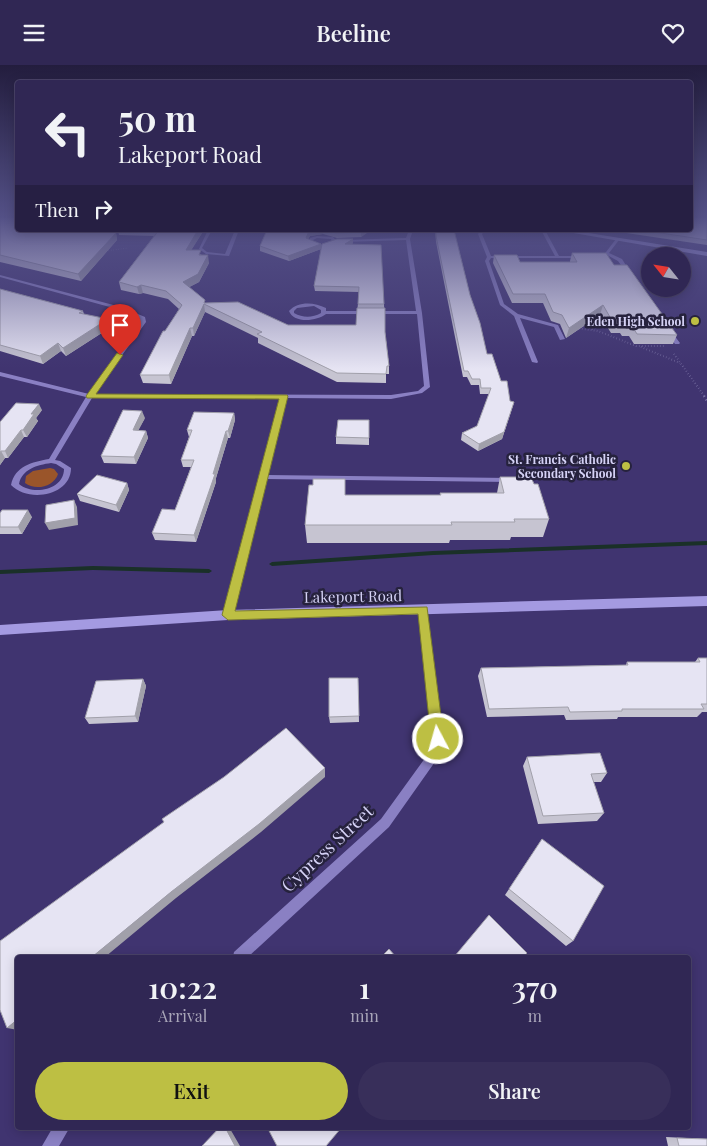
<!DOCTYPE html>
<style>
:root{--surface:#302754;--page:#382f5a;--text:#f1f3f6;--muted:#a8a5b8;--line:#4b446b;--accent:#bdbf43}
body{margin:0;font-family:"Playfair Display",serif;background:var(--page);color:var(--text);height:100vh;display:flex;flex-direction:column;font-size:19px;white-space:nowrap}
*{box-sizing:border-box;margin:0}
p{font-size:16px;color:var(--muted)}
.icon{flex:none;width:28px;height:28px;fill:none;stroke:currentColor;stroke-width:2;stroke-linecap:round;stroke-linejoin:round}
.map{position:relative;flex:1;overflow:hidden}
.panel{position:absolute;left:15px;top:890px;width:676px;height:175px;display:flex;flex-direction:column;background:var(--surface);border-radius:5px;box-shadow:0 2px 12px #0003,0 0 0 1px var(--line)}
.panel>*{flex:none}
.hud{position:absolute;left:15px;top:15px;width:678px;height:152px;border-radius:5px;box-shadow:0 2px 12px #0003,0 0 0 1px var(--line);background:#302754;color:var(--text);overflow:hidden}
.needle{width:32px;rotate:300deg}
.fabs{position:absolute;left:641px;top:182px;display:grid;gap:10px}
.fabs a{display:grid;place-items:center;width:50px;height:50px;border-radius:50%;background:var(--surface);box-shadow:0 2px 12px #0003,0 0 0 1px var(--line);font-size:25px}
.pin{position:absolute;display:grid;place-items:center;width:42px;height:42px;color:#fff;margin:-51px -21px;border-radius:50% 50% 50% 0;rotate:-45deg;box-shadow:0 0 5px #0007}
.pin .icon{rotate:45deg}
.me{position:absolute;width:55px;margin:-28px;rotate:354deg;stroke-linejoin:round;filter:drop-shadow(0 0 4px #0008)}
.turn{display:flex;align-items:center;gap:18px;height:105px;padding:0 20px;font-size:22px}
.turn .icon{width:65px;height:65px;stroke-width:2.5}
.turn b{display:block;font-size:35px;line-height:42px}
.then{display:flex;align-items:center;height:48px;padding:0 20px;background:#0003;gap:10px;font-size:19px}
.eta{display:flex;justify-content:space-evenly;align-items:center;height:85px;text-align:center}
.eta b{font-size:30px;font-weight:600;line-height:35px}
.button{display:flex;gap:10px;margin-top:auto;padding:10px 20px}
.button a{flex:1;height:58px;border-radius:30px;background:var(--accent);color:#111;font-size:20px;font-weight:600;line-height:58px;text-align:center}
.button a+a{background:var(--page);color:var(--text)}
header{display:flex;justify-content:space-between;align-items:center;height:65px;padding:0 20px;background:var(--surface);font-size:22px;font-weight:600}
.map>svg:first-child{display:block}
</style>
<header><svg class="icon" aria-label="menu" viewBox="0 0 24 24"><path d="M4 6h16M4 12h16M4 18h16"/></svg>Beeline<svg class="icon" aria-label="heart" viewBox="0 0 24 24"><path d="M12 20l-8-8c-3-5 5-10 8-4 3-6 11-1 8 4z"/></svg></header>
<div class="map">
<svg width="707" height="1081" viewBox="0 0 707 1081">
<rect width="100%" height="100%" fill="#403470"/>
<!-- green -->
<path fill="#9a552a" d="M50,403L54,404L58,409C54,422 35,426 25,418L26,411L33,406Z"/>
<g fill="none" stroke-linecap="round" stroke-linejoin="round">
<!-- stream -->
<path fill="#1a3028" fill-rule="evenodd" d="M707,476V480L433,490L272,501L269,499L272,497L433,486Z
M93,501L209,504L212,506L209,508L93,505L0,509V505Z"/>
<!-- path-far2 -->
<path stroke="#7e76a8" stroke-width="1" stroke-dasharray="0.5 2" stroke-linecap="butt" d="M106,186L128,183"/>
<!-- path-far1 -->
<path stroke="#7e76a8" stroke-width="2" stroke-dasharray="0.5 2.5" stroke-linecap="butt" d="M584,261L593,264
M576,263L598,266L636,281H665
M641,282L680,298
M674,289L705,332"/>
<!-- path -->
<path stroke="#7e76a8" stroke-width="2.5" stroke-dasharray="1 3" stroke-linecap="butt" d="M704,331L707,336"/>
<!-- minor -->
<path fill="#8a80c3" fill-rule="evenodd" d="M208,165H212L202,183L207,187L225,189L235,165H239L229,191L206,189L199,184Z
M409,165H413L410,174L422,248L430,322L422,328L391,334L286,333L267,410L511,413L515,415L514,417L266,414L232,550L231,552H225L224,550L280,333H92L55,395L60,396L71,403C71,431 28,438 11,420C15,401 32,397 49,394L86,332L0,311V307L89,329L140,257V254L117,244L0,212V210L121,242L145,252L146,257L94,329L391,330L418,326L424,321L417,249H326C317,256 294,259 289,246C298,236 314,237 326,243V246H416L406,175L343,177L341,176L343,175L406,173ZM314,241L321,245V248C312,253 303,253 294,248V246L297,243ZM51,398L56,399L64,404C64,425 33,431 19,419C22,404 37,400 51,398Z
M481,165H485L482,169L491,191H555L541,165H545L559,191H582L584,192L582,193H491L489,196L504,239L518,249L558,260L565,274L560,275L554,262L520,253L538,297L537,298L532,297L514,251L500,240L485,196L487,192L478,169Z
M317,171L333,172L337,177L322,182L309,178L310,173ZM317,173L331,174L332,176L322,180L312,176L313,175Z
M616,174L619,175L609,188L622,194L632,210H628L618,196L607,190L604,193L595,192L603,191Z
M666,265H670L680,278L679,279H675L665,266Z
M423,542L426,543L427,545L442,674L437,694L389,762L248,892H233L234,887L381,754L428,689L432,674L419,545L420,543Z
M53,1062H70L59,1081H42Z"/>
<!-- major -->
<path fill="#a49ae1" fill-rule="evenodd" d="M556,165H570L707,187V191Z
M707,531V541L228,555L0,570V560L228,545Z"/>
</g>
<!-- wall -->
<path fill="#c6c4d1" d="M0,152L116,168L117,175L81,216L0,197Z
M707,152V180L613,166L614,165H690Z
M118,165H204L191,185L202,190L209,198L199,217L189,222L205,235V238L288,260H356L359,227L315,226L314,221L322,179L353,178L352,179L384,239L385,267L389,301V309H386V318L337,317L258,278V273L205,247L194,271H192L171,319L143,318L140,310L179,244L168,234L143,228L139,229L121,225L119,217L154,171L119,170Z
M267,165H371L361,172L337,173L323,169L310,171L308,174L321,179V184L289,196L260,186V181Z
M435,165H454L470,230L487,289L510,336L514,337L502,374L478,386L461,375L462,368L477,361L489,329H480L479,320H471L467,312H463L436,177Z
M572,188L614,200L677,270L673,279H634L629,271H622L620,268H611L600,250L566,273L560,259L551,256L543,238H512L493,198L494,190L520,197H570V196Z
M0,224L83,246L84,249L111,262L66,291L61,286L43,299L0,286Z
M42,345L36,353L38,356L27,372H24L8,393H5L0,400V357Z
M234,348L235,355L230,373H228L216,413V417L196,477L155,475L152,468L175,445L191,402H183L181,395L189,372L187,365Z
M145,353L138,365L146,366L148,373L136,399L104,398L101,391Z
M369,355V380L336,379V372Z
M500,412L534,419L549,454L543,472H511L510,475H450L449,478H307L305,460L345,430H440V428H497Z
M127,418L129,425L119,447L80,436L77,429Z
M0,448L32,452L22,469H0Z
M698,593H707V647H702L697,652H618L617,654L566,655L564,650L487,652L478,611L481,603L626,600L627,597H695Z
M358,613L359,657L330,658L329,652Z
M143,614L146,621L138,657L89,659L85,653Z
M527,692L607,708L601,717H593L604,748L597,756L538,759L523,701Z
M542,774L573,876L566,881L505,830Z
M666,1072L707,1074V1081H668Z"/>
<!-- shaded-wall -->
<path fill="#a1a0aa" d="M198,165H204L187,192L186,185Z
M317,165H323V169L310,171L306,178V173L309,166Z
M364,165H371L361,172V167Z
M116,168L117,175L81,216L78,209Z
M353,174V178L345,184V179Z
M321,179V184L289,196L288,191Z
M208,190L209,198L199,217L184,225L183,217Z
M141,220L143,228L139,229L137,222Z
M204,239L205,247L194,271L193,263Z
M603,240L600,250L566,273L569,263Z
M108,254L111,262L66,291L63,283Z
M190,263L192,271L171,319L169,310Z
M58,278L61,286L43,299L40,291Z
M514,337L502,374L478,386L479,379Z
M39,339L42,345L36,353L38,356L27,372L23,365L31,349Z
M142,346L145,353L135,372L133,365Z
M234,348L235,355L230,373L228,366Z
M21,365L24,372L8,393L5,386Z
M146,366L148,373L136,399L134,392Z
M226,366L228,373L216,413V417L196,477L194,470L213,409Z
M1,386L5,393L0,400V388Z
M127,418L129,425L119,447L116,440Z
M74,435L77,442L78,460L49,465L45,458Z
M28,445L32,452L22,469L18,462Z
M143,614L146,621L138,657L135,651Z
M325,703V712L261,767L176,833L105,892H92L171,827Z
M18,954V965L7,963Z
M225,1062H229L240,1081H235Z"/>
<!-- building -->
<path fill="#e6e4f3" stroke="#a1a0aa" d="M0,152H18V165H104L116,168L78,209L0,190Z
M690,152H707V175L641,165H690Z
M159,165H198L186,185H201L199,190H208L198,209L183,217L205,235L204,238L238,237L288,260H356L357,243H385V267L389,301H387L386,309L337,308L257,269L262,267L204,239L193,263H190L169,310H140L163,266H165L182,240L166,226L141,220L137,222L119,217Z
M267,165H317L309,166L306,173L321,179L288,191L260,181Z
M326,165H364L361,167L336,168Z
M436,165H454L470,230L480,258L487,289H492L501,316H507L510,336L514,337L504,367L479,379L462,368L477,361L491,323H481L480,314H472L468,306H464L436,171Z
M337,174H353L345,179L381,180L384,239H358L359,222L314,221L322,179Z
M572,188H606L614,200H627L677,270L637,269L632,261H625L624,259H614L603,240L569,263L562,250L553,247L545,229H513L494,190H517L520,197H577Z
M0,224L83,246L79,248L108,254L63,283L58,278L40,291L0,280Z
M16,338L39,339L31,349H34L23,365H21L5,386H1L0,388V357Z
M123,345L142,346L133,365L146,366L134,392L101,391Z
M194,347L234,348L228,366H226L213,409H215L194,470L152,468L162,444L175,445L194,395H181L192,365H187Z
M338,355H369V373L336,372Z
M97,410L127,418L116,440L77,429Z
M500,412H531L534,419H538L549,454H514L515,457H451L452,460H305L309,420H313V414H345V430H441L440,428H504Z
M74,435L75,453L45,458L46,440Z
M2,445H28L18,462H0V448Z
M698,593H707V639H701L704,644H622V646L570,647L568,642L489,644L481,603L628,600L627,597H700Z
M329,613H358L359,651L329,652Z
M143,614L135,651L85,653L96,616Z
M286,663L325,703L259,759L171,827L92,892H18V954L7,963L0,945V876L164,757L162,754L224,712Z
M600,688L607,708L591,709L604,748L543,751L527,692Z
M542,774L604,821L573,876L509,824Z
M489,850L527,888L524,891L525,892H454Z
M389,884L396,892H381Z
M220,1062H225L235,1081H202Z
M267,1062H342L326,1081H277Z
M677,1073L707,1074V1081H679Z"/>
<!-- sky -->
<linearGradient id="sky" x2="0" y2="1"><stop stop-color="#231d3e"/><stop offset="0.5" stop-color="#535086"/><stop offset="1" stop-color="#535086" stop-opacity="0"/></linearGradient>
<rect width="707" height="304" fill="url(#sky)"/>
<!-- route -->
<path fill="#bdbf43" stroke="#7b7c2c" d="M117,288L123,290L96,329L287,330L288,331L235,546L427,542L444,674L442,679L438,680L433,679L431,674L418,549L228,555L222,550L279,334L87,333L86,331Z"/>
<!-- markers -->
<g fill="#bdbf43" stroke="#26223d" stroke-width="2">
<circle cx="695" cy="256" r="5"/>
<circle cx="626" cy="401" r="5"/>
</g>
<g text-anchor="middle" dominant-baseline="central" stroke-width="5" stroke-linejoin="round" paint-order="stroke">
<!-- far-poi labels -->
<g font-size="12" font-weight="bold" fill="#d5d2f6" stroke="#26223d" text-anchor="end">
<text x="685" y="256">Eden High School</text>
<text x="616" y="394">St. Francis Catholic<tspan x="616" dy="14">Secondary School</tspan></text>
</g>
<!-- street labels -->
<g font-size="15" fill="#d5d2f6" stroke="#26223d">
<text transform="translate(353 531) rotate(-1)">Lakeport Road</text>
</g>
<!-- near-street labels -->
<g font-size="18" fill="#d5d2f6" stroke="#26223d">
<text transform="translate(327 783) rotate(-43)">Cypress Street</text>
</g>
</g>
</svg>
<div class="fabs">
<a><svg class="needle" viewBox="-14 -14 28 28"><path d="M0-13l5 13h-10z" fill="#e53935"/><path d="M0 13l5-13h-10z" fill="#a8a5b8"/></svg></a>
</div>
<div class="pin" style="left:120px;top:290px;background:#d93025"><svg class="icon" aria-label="arrive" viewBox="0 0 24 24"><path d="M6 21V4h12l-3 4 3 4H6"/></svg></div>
<svg class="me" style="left:438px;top:674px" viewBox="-20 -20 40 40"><circle r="17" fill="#bdbf43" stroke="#fff" stroke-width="3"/><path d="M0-11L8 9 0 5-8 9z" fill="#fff"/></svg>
<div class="hud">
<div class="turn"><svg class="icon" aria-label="left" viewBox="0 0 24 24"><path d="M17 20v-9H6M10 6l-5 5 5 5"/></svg><div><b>50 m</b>Lakeport Road</div></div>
<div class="then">Then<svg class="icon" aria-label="right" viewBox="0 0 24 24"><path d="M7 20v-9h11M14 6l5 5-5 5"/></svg></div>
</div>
<section class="panel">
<div class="eta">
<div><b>10:22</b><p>Arrival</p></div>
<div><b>1</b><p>min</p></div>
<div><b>370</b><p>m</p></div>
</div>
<div class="button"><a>Exit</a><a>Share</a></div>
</section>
</div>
